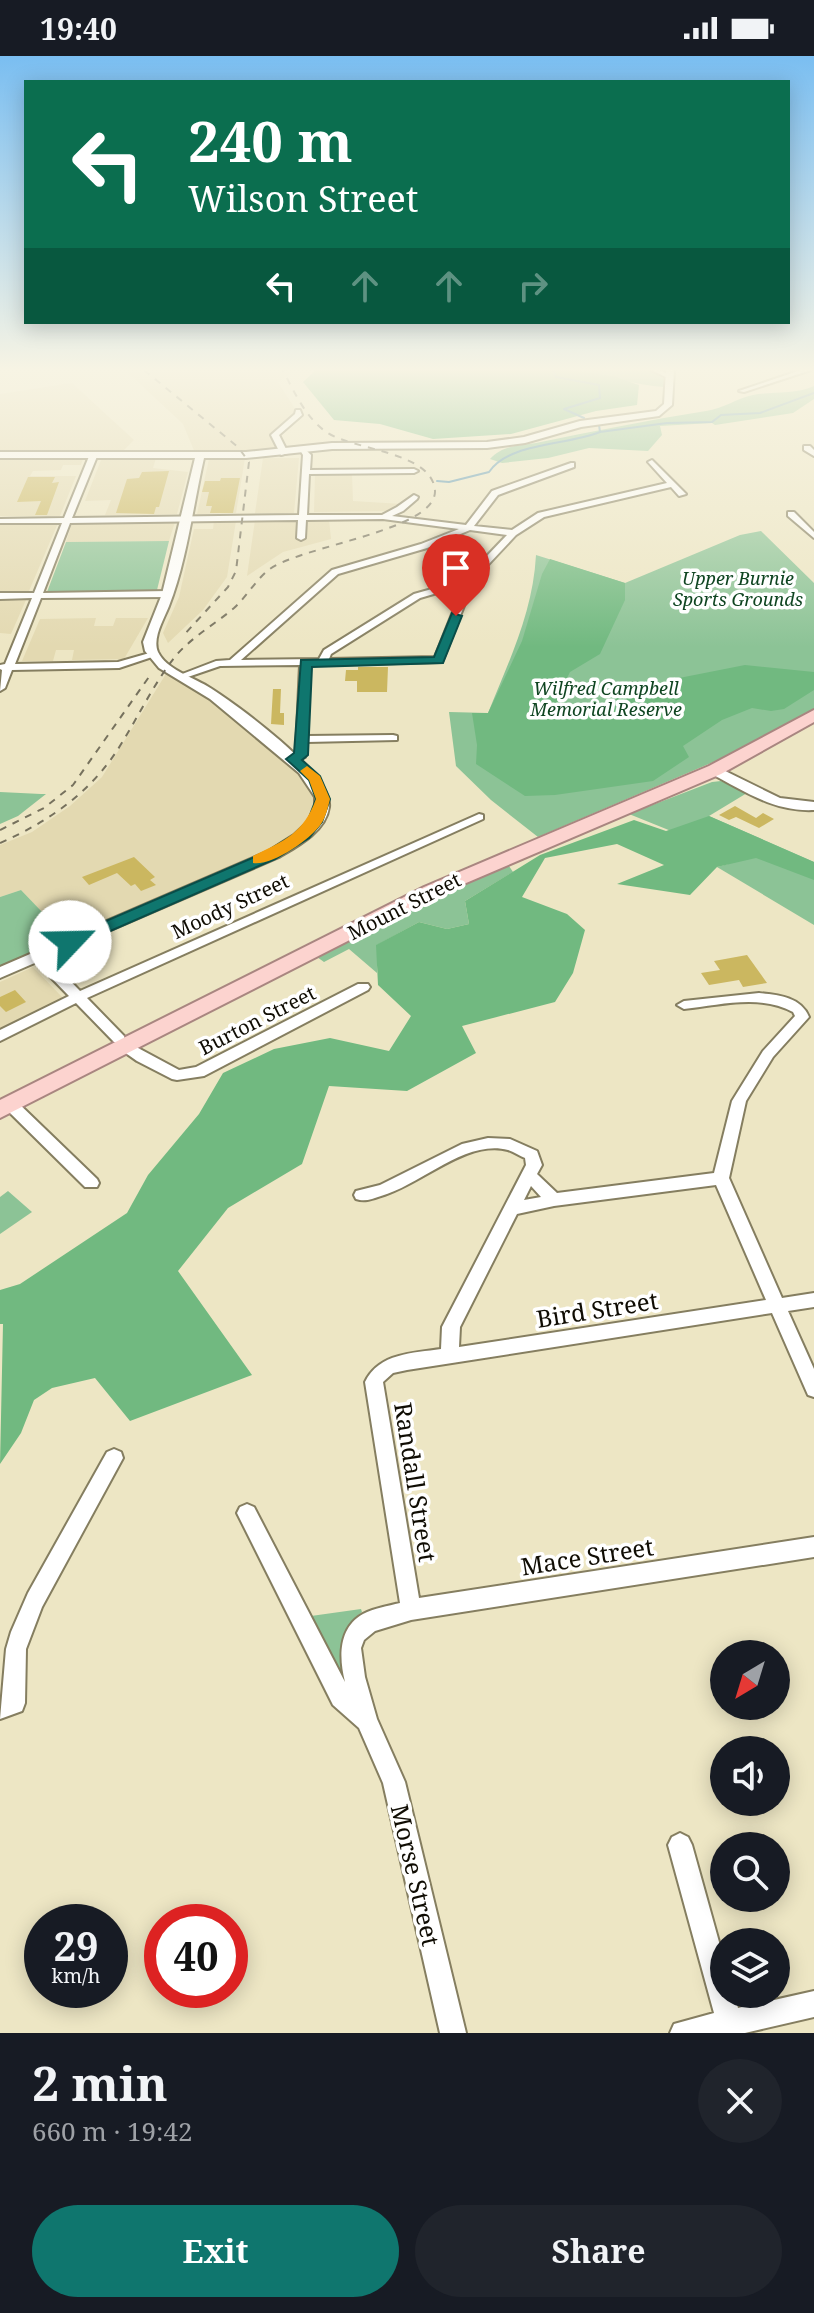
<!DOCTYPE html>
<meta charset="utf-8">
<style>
:root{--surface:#171b24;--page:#20242c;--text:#f1f3f6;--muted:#9ea1a6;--accent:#0f766e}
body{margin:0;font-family:"Noto Serif",serif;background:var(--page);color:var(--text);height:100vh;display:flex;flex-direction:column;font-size:30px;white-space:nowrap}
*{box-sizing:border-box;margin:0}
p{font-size:26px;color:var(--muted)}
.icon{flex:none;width:44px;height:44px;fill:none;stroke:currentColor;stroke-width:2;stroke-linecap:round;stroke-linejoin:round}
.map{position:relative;height:1977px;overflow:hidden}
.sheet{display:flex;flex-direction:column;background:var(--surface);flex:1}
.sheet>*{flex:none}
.top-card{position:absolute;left:24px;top:24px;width:766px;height:244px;border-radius:0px;box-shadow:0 4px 20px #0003;background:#0b6e4f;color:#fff;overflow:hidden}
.needle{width:52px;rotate:218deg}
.tools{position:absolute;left:710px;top:1584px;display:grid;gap:16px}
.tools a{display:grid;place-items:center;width:80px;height:80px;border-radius:50%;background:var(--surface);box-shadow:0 4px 20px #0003;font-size:40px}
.speed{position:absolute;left:24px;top:1848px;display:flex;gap:16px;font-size:40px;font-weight:700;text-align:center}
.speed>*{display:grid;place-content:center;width:104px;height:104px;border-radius:50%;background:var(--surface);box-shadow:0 4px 20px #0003;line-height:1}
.speed small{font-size:20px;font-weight:400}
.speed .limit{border:12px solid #d22;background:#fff;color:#111}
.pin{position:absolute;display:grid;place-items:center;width:68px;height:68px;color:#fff;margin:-82px -34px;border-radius:50% 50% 50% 0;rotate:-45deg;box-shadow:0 0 8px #0007}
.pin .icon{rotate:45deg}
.me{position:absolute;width:88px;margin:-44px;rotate:66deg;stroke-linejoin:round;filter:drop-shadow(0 0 6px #0008)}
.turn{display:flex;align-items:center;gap:28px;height:168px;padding:0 32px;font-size:36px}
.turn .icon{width:104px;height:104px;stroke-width:2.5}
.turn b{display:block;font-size:56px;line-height:68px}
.lanes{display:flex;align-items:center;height:76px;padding:0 32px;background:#0003;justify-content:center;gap:40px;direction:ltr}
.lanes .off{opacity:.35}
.round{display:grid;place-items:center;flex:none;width:84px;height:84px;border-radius:42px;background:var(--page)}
.overview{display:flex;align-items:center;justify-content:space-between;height:136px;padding:0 32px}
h1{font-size:48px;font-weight:700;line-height:60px}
.action{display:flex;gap:16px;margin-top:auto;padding:16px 32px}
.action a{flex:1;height:92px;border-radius:48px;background:var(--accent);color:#fff;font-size:32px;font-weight:700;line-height:92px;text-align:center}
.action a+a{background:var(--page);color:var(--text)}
.status{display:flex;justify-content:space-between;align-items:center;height:56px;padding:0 40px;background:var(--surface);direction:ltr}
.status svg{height:22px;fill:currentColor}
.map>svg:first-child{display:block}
</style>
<div class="status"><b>19:40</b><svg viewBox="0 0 49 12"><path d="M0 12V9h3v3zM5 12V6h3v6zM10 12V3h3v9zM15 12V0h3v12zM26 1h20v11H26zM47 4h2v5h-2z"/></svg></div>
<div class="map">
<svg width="814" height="1977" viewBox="0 0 814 1977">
<rect width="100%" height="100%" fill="#ede6c4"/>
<!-- built -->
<path fill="#e3d9b1" d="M125,314H295L278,326L299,359L278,375L284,397H195L183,368Z
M72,327L134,384L123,395L0,396V338Z
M69,401L83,403L81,409H63L61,414L33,415L30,420H76L60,460H0V402Z
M106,402H156L153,412L188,416L177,458L105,459L111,444L85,445L101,404Z
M245,402L236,457L197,458L209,403Z
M263,402H299L294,457H255Z
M352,418L353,445L402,448L386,455L314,456L315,419Z
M329,463L331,483L283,496L247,520L255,464Z
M214,465H236L227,521L203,554L168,587L163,577L179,541L194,473H213Z
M175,466L169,485L66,486L72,467Z
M58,467L29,535H0V468Z
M0,544H26L11,578L0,577Z
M96,562L94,570H113L116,562H148L124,603L72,604L74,594H56L53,605H22L40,563Z
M169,613L304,711L322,751L296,785L70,886L21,834L0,841V789L32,776L70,750L102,721Z
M33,911L63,942L0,972V926Z"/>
<!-- green -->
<path fill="#8cc396" d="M572,314H651L666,324L665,331C634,329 604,319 572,314Z
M814,330V343L793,357L715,369L712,367L660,370L662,379L648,395L589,392L548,402L502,407L490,403C502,389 519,390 536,387C593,375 650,364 706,355C723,353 737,342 753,339C774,335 794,339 814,330Z
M761,475L814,527V653L732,698L538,781L491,744L456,710L449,656L488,657C509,605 533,556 536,499L625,527L740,479Z
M169,485L157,534L47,536L66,486Z
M721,725L747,737L709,760L814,806V869L717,811L728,808L681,779L629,758L712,726Z
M0,736L41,738H46L18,760L0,768Z
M509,810L513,816L465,845L469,868L447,873L419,866L377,889V917L349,893L324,906L317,901L435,841Z
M21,834L67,882L0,911V841Z
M8,1135L32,1156L0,1178V1141Z
M361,1553L362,1556C335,1577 338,1600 348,1631L311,1569V1560Z"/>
<!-- forest -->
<path fill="#71b980" d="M316,314H572L616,321L639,329L637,349L596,355L511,378L433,383L380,368L334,364L303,326Z
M550,503L625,527V544L600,598L570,616L567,622L564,657L573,658L616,646L615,632L641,635L669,624L745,609L814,616V634L784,653L771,655L752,652L722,664L683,690L689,701L653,725L555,739L525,740L476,708L477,689L472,657H488L522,585L542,518Z
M709,760L814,806V824L756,802L717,811L690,839L617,828L664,809L617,788L545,802L522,841L567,858L585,874L573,917L555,946L462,970L476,997L407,1035L329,1030L302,1108L228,1152L178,1215L252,1319L130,1365L95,1322L52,1332L34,1344L21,1377L0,1408L3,1268H0V1234L20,1228L127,1157L148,1119L199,1058L223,1017L274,993L330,982L389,995L411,960L378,929L376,889L419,866L447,873L469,868L465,845L540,799L634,764L666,775Z"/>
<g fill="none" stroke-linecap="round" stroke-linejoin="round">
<!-- stream -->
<path stroke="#5694b3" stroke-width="2" d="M553,314L556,321L599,329L600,342L564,353L584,362
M600,376L667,367L712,366L721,359L760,357L814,337
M437,425L449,426L489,416C510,386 565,390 600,376L599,369"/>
</g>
<!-- building -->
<path fill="#cbb760" d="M169,415L159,451H156L154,458L116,457L127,423L139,422L142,416Z
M28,421H55L52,427L59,426L47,459H35L41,445L17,446Z
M221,422H240L233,457H210L212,450H206L209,436H202L205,425H220Z
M358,611H388L387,636H357V625H345L346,614H358Z
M273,633H281L280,657H284V669L271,668Z
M735,750L756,762L763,757L774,763L759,772L736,761L729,764L719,759Z
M134,801L155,821L150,824L156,829L141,835L135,828L131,830L117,817L89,829L82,821Z
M747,899L767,927L743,931L739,924L709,929L701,917L720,914L714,905Z
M84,901L96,913L78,921L66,909Z
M15,934L26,946L6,956L0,950V941Z"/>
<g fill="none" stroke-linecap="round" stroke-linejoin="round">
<!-- minor casing -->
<g stroke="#857e60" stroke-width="4">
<path id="minor" d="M651,314H660L673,321L668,322Z
M801,314H811L744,336L739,335Z
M296,354H300L302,359L279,379L288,397L281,399L271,379L295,358Z
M804,390H810L814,394V400L804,394Z
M304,392L311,399L310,414L414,413L418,415L414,417L309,418L307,459H382L397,451L414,439L418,441L417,443L403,455L392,460L466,469L492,435L571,407H574V411L498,439L474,470L512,474L538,457L667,427L648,406L652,404L686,438L679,440L671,431L544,461L516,479L470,528L462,530L469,537L442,606L310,609L307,680L393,679L397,680V684L307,686L305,701L297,705H289V701L296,697L300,609L220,610L182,623L177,620L216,605L230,604L332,514L421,488L459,473L383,463L306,464L305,482L301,484L297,482L298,464L70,467L43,537L168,535L172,538L168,541L41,542L15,608L118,606L153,596L158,599L119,612L12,614L5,632L0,635L2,614L0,613V609L5,608L32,542L0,543V537H34L62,467H0V463L64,462L90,398L94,396L98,398L72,462L299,459L303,399L300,394ZM470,474L507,479L464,524L414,538L324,594L319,603L241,604L338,518L427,492ZM454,532L460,538L435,601L329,603L331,598L420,542Z
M788,456H794L814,476V482L788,460Z
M479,758L483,759V763L87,942L124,980L125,985L179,1014L196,1011L358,928H368L370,931L368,934L204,1020L177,1024L172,1023L137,1005L120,993L119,988L114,986L76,947L0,985V974L69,940L33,903L32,900L33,897H43L80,935Z
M759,937C778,939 801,941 809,961L773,1001L746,1045L729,1122L782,1242L814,1237V1251L788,1255L814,1313V1341L808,1339L772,1257L407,1314L393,1317L383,1326L419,1542L814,1481V1501L411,1564L375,1575L364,1584L361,1592L365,1621L377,1663L405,1726L466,1977H440L383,1727L359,1672L333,1649L237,1457L240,1451L247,1448L254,1451L345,1626C339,1602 338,1572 363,1558C374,1552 388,1550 400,1547L365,1326C379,1297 413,1297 441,1293L442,1271L526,1109L525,1102C520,1100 514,1096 508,1094C465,1083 421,1129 381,1140C372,1143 365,1146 356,1143L354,1139L356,1135L380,1129L462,1088L488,1082L510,1083L537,1095L542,1109L537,1118L557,1137L714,1117L732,1045L763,995L795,960L793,956C760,938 720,949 684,953L677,949L684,945ZM716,1129L766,1244L459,1291L460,1271L517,1158L554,1150ZM531,1130L541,1141L524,1144Z
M10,1043L15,1044L97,1123L99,1127L97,1131H85L5,1052L3,1048L5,1044Z
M114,1393L121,1396L123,1402L42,1551L26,1593L25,1647L22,1655L0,1663L6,1593L11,1576L28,1537L107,1396Z
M680,1777L688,1781L692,1789L724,1904V1938H734L738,1952L814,1935V1961L745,1977H670L674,1968L714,1957L668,1789L672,1781Z"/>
</g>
<!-- tertiary casing -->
<g stroke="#857e60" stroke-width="4">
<path id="tertiary" d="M666,314H674L672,349L659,360L581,371L525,387L487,392L332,393L246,402H204C193,450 187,504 169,550C164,563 152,582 158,596C166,613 192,621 207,630C235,647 333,718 329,751C326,775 298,790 279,801L0,922V911L269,795L294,779L309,765L315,754V741L299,717L210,643L159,612L145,595L143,586L162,538L195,402H0V396H246L332,387L487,386L524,381L580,365L656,355L664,348Z
M715,710L780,742L814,746V754C774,756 744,735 710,717L708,714Z"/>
</g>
<!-- trunk casing -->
<g stroke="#a98680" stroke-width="4">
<path id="trunk" d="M814,654V666L721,718L438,839L0,1062V1044L424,831L709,710Z"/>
</g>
<!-- minor -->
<use href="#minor" fill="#fff" fill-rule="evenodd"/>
<!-- tertiary -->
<use href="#tertiary" fill="#fff" fill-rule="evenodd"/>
<!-- trunk -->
<use href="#trunk" fill="#fcd3cf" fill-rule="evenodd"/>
<!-- rail -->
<path stroke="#76715d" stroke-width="2" stroke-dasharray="7 7" stroke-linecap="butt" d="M144,314L238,391L249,406L236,515L228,531L182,581
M0,774L44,752L73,729L151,618
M0,787C52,764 94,734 123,685C140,657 154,628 174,602C190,582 214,569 234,552C246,541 254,527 266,516C294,490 436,476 435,435C433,396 354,394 328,377C307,364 294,336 283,314"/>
</g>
<!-- sky -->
<linearGradient id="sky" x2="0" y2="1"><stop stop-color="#7abef1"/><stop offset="0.53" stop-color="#f7f4e4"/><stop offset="1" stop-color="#f7f4e4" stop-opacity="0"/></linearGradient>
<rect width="814" height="591" fill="url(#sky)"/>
<!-- route -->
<path fill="#0f766e" stroke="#0a4d48" stroke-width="2" d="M452,557L462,560L443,607L312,611L308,699L302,704L320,720L330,743L322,766L309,782L275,803L76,890H64L61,886L64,883L264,797L298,776L308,764L316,743L309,724L286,703L294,697L301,604L434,601Z"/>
<!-- slow -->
<path fill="#f59e0b" d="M307,710L320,720L330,743C328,751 326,761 321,768C310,784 272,810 253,807V800C285,784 303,778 316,743L309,724L300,715Z"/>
<g text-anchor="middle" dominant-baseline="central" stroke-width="7" stroke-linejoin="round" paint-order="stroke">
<!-- far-park labels -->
<g font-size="18" font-style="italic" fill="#0f4521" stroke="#fff">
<text x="738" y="522">Upper Burnie<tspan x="738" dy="21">Sports Grounds</tspan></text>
<text x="606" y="632">Wilfred Campbell<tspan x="606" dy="21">Memorial Reserve</tspan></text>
</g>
<!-- street labels -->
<g font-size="20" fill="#0f0c03" stroke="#fff">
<text transform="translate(230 850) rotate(-25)">Moody Street</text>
<text transform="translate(404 850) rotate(-27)">Mount Street</text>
<text transform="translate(257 964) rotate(-27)">Burton Street</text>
</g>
<!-- near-street labels -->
<g font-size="24" fill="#0f0c03" stroke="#fff">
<text transform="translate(597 1253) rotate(-9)">Bird Street</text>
<text transform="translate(416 1426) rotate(81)">Randall Street</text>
<text transform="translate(587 1500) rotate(-9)">Mace Street</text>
<text transform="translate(416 1819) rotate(77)">Morse Street</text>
</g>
</g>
</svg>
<div class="tools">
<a><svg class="needle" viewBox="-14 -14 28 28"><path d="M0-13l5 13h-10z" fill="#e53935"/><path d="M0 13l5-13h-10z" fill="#9ea1a6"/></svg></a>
<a><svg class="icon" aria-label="sound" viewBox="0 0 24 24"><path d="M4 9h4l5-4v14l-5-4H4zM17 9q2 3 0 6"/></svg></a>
<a><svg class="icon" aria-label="search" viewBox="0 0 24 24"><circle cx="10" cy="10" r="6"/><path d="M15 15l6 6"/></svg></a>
<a><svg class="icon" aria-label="layers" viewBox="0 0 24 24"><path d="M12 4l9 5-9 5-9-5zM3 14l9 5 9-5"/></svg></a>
</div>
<div class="speed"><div>29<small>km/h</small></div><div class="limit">40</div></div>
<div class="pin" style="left:456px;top:560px;background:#d93025"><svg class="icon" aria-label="arrive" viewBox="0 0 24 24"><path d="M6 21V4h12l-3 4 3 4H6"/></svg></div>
<svg class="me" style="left:70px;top:886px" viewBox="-20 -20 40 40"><circle r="19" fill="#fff"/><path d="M0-13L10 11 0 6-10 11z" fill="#0f766e"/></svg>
<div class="top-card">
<div class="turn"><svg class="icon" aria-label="left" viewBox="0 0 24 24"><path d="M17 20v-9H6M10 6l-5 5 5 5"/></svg><div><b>240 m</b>Wilson Street</div></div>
<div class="lanes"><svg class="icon" aria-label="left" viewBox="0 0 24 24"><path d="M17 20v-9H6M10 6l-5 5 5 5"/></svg><svg class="icon off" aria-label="ahead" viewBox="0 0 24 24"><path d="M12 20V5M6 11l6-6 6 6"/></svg><svg class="icon off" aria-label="ahead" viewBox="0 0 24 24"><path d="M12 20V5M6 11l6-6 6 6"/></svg><svg class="icon off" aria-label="right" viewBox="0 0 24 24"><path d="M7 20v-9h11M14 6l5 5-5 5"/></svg></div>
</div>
</div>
<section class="sheet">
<div class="overview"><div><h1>2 min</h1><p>660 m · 19:42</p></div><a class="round"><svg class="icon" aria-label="close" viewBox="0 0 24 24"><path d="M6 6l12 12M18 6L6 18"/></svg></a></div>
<div class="action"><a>Exit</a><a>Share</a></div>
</section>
